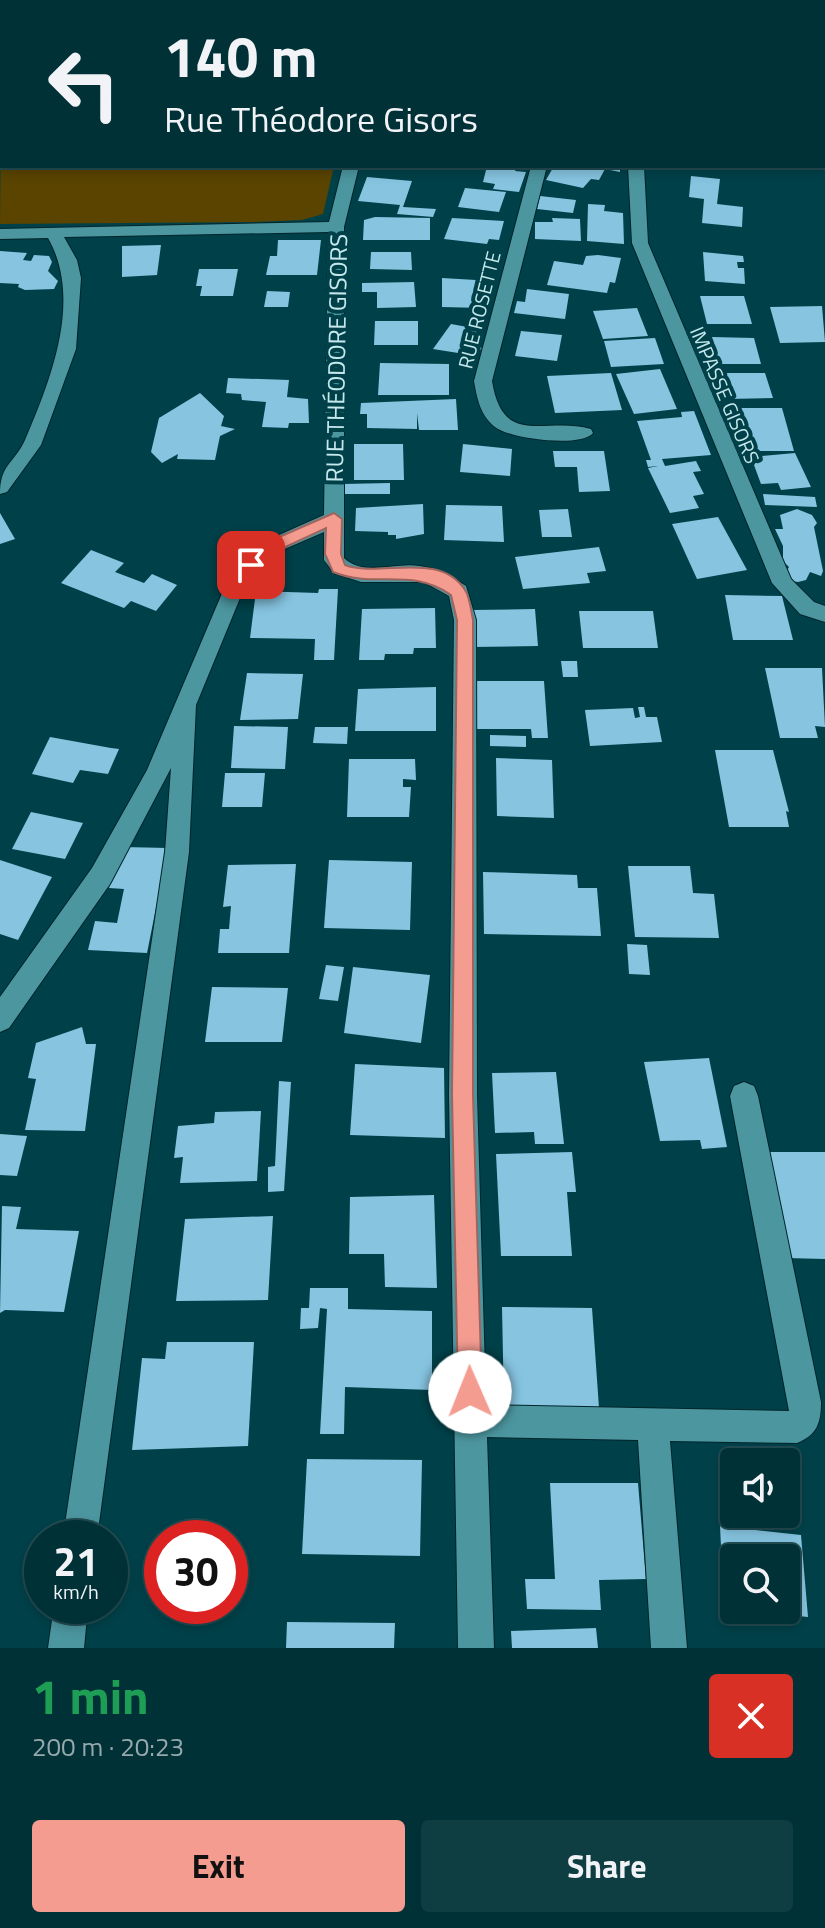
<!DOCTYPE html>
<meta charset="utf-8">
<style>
:root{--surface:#003137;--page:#0e3d42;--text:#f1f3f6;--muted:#95a9ad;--line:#224c52;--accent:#f59c91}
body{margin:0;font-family:"Titillium Web",sans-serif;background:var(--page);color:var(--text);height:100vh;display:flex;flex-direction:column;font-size:30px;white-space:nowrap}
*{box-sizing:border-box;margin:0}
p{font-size:26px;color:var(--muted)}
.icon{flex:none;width:44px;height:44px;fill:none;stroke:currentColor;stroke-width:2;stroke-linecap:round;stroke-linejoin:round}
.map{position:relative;height:1648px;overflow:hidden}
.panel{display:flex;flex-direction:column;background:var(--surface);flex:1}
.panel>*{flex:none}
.top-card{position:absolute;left:0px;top:0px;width:826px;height:168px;box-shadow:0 4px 12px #0003,0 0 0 2px var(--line);background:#003137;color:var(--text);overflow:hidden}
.buttons{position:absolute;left:720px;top:1448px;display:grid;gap:16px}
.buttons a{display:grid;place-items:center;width:80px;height:80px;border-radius:8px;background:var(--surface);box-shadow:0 4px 12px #0003,0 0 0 2px var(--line);font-size:40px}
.speed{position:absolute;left:24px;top:1520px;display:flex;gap:16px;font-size:40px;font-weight:700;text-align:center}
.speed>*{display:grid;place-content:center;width:104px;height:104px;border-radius:50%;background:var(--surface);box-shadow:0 4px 12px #0003,0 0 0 2px var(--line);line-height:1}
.speed small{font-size:20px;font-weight:400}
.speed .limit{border:12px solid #d22;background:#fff;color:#111}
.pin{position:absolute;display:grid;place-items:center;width:68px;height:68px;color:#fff;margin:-34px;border-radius:16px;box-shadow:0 4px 12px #0006}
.me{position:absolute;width:88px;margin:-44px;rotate:359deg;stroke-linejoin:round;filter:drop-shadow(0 0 6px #0008)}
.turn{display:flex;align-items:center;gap:28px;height:168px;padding:0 32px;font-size:36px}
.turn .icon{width:104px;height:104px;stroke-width:2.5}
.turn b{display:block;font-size:56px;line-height:68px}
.round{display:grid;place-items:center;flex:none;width:84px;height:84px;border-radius:8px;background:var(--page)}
.summary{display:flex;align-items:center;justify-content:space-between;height:136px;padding:0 32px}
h1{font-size:48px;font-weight:700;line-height:60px;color:#1e9e55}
.cta{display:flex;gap:16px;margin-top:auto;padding:16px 32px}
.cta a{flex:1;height:92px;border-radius:8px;background:var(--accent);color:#111;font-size:32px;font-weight:700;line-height:92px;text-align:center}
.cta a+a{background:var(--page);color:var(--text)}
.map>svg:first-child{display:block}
</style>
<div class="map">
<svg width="825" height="1648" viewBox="0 0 825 1648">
<rect width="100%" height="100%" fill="#004149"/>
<!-- green -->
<path fill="#5a4400" d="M2,22V166H334L323,214L302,220L254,222L0,224Z"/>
<!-- building -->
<path fill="#86c4e0" d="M487,166H517L515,171L526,172L519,192L493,189L495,184L483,182L486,170H501Z
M554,166H620V172L605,169L599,180L591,179L583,188L546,180Z
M691,176L720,179L717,204L743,207L742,227L702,223L704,199L689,197Z
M367,177L412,181L403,207L436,209L433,217L397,214L400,205L358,201Z
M465,188L506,192L499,212L458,207Z
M540,196L576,200L573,213L537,209Z
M588,204L605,205L604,211L623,213L624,244L587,241Z
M375,217L430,218V240H363L364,220Z
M452,218L504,221L499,240L489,239L487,244L444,239Z
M552,218L580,219L581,241L535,239V222H553Z
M278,240H321L317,275H266L270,256H277Z
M161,245L157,275L122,277V246Z
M0,251L27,253L23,260L31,261L34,255L49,256L52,262L48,271L58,281L54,289L25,290L18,287L19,284L0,283Z
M371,252H411L412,270L370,269Z
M703,252L743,256L744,262H737L738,268H744L745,284L705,281Z
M598,255L621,258L615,283L610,282L607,293L547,285L554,261L583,265L586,256Z
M199,269H238L233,296H200L202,286H196Z
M442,278L476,280V290H482V308L442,307Z
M414,282L416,307L377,308V292H362V283Z
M527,289L569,294L565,319L514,313L517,301L525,302Z
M267,291L290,292L288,307H264Z
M700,296H744L752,324H707Z
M822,306L825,342L780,343L770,307Z
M637,308L648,336L603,339L593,311Z
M375,321H418V345H374Z
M451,324L484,330L476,346L482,348L477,356L433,349Z
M521,331L562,335L557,361L515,356Z
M712,337L754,338L761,364H719Z
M655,338L664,364L611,367L604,341Z
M380,363L449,364V395H378Z
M660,369L677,409L634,414L616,374Z
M611,373L622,410L555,413L547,376Z
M722,373H765L773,398L727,399Z
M228,378L289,380L287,397L308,399L309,423H289L288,428L262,427L266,402L242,400L241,394L226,393Z
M200,393L224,416L221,426L235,429L220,436L215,460L177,459L178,454L162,463L151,452L159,418Z
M456,399L458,430H419L417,413V429L367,428V414H360L361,403Z
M739,408H782L794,451H741L736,435H746Z
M694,411L711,455L662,459L665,466L696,461L701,471L693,472L704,494L693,496L699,508L670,513L648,468L658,466L648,467L646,460H651L637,421L682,417L681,412Z
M354,444H403L404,480H354Z
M463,444L512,449L510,476L460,472Z
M553,451H604L610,491L579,492L577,467H555Z
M795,453L811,487L781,490L778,483L761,484L751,457Z
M390,483V494H344L343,484Z
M763,494L815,497L817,507L765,505Z
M423,504L424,534L396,539V535H388V532L355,531L356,508Z
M446,505L502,506L504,542L444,540Z
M568,509L572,537H542L539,510Z
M797,509L812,515L817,523L814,527L823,571L821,576L810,572L806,580L798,582L791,581L785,574L789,567L783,561V546L775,529H783L780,515Z
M0,513L15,539L0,544Z
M718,517L747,570L697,579L672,524Z
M599,547L606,571L587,573L590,583L523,589L515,557Z
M91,550L124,563L115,572L144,583L152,574L177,585L156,611L131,601L124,608L61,583Z
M319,589H338L334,660H314L315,639L250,638L256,591L318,593Z
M725,595L782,596L793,640H733Z
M435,608L436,648H414L413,654H385L384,660H359L362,609Z
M535,609L538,646L472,647L473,610Z
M579,611H653L658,648H583Z
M561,661H577L578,677H563Z
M765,668H822L825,727L815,726L818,738H780Z
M247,673L303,674L298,719L240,720Z
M473,681H544L548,738H532L531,729H476Z
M436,687V731H355L358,689Z
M638,707H644L646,717H657L662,742L590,746L585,710L633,708L635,718L640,717Z
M234,726L288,727L285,769L231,768Z
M315,727H348L347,744L313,743Z
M490,735L526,736V747L490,746Z
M50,737L111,748L119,749L108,774L80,770L73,783L32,774Z
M715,750H773L789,812L786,811L789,827H729Z
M496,758L552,760L554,818L497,816Z
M349,759H415L416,780L403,779V787H411L409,817H347Z
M225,773H265L262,807H222Z
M31,812L83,823L65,859L12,849Z
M123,847L168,848L147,953L88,950L95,921L117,923L124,889L109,888Z
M0,860L52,877L18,940L0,934Z
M329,860L412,862L410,930L324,928Z
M296,864L289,953H218L220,929H229L231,906L223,907L228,865Z
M628,866H690L693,893L714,894L719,938L635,937Z
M483,872L577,875L578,888H597L601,936L484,934Z
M627,944L647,945L650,975L629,974Z
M326,965L344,967L338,1001L319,999Z
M353,967L430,975L421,1043L344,1033Z
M212,987L288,988L282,1042H205Z
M82,1027L86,1044H96L85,1131L25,1130L36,1079L28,1078L36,1043Z
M709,1058L727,1147L702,1149L700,1140L660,1141L644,1062Z
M355,1064L444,1068L445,1138L350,1135Z
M556,1072L564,1144H535L534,1132L495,1133L492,1073Z
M279,1081L291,1082L284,1191L268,1192V1167L275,1166Z
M261,1111L257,1181L180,1183L183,1157L174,1158L178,1126L214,1123L215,1112Z
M0,1134L27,1136L17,1176L0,1175Z
M572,1152L576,1192H567L572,1256H501L496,1154Z
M769,1152H825V1259L786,1258Z
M434,1195L437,1288L385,1287L384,1254H349L350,1197Z
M2,1206L21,1207L16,1229L79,1231L64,1312L5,1310L0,1313Z
M273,1216L268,1300L176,1301L185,1219Z
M310,1288H348V1309L432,1311V1390L345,1387L344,1434H320L327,1309L320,1308L318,1328L300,1329L301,1308H309Z
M502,1307L592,1308L599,1408H504Z
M167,1342H254L248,1446L132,1450L142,1358L165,1359Z
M307,1459L422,1460L420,1556L302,1554Z
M550,1483H638L646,1579L599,1580L601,1610L527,1609L525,1579H555Z
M720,1526L801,1535L808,1617L758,1612L786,1610V1558H734V1610L724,1609Z
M287,1622L395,1623L394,1648H286Z
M596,1628L598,1648H512L511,1631Z"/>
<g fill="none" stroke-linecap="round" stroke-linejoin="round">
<!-- minor casing -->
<g stroke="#00252b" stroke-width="2">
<path id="minor" d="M128,0H140V2H128Z
M388,0H400L401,2H389Z
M0,47H2V55H0Z
M343,166H359L344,227V558C363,577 396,562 419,566C437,568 452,577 466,586L476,620L477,1095L486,1405L789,1411L730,1096L734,1086L744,1082L754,1086L758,1096L821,1402C821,1423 817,1435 797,1443L670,1441L687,1648H651L638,1440L487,1437L494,1648H458L449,1095L454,620L449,596L424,582H361L334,573L324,560V532L273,554L245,586L196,705L189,852L97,1538H63L165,852L171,768L110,884L9,1028L0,1032V997L92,868L147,770L229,577L259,544L324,515L328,232L64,237L77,260L81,278L76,349L41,445L7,492L0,494C0,464 14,464 25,440C51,379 83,299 48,238L0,239V229L329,222Z
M531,166H547L492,381C503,449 545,416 591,429L593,433C581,448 510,439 495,427C480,415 477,398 474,381Z
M628,166H644L648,243L791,579L814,602L825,606V622L800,614L772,583L632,243Z
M54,1606H88L84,1648H48Z"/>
</g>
<!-- major casing -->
<g stroke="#00252b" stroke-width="2">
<path id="major" d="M0,12H2V20H0Z
M824,27H825V35H824Z"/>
</g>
<!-- path -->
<path stroke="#3d757c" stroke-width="3" stroke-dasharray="4 2" stroke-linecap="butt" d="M665,0L671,2"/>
<!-- minor -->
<use href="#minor" fill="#4c96a0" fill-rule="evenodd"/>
<!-- major -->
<use href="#major" fill="#9a82ba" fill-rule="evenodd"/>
</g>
<!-- route -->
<path fill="#f59c91" stroke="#9f655e" stroke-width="2" d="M334,513L342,519L341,554L345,565C380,578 439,550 465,590C470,597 471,611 473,620V1095L482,1392L478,1400L470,1404L462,1400L458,1392L452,1095L457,620L451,595C412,567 375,589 333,572L325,554L326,528L272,553L257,569H246V561L261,545Z"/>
<g text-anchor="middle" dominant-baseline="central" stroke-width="8" stroke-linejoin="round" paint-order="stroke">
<!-- far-street labels -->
<g font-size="20" fill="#c5e8ed" stroke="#004149">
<text transform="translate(479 310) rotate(-76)">RUE ROSETTE</text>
<text transform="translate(725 395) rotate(67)">IMPASSE GISORS</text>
</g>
<!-- street labels -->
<g font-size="24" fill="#c5e8ed" stroke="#004149">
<text transform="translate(336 358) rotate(-89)">RUE THÉODORE GISORS</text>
</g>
</g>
</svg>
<div class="buttons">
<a><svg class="icon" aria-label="sound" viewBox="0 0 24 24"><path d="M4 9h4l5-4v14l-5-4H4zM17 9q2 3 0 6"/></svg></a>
<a><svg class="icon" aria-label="search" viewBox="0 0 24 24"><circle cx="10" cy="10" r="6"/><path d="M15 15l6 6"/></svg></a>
</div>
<div class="speed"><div>21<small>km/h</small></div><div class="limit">30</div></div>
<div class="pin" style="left:251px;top:565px;background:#d93025"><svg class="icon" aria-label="arrive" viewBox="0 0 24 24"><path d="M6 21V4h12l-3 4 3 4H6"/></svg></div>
<svg class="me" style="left:470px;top:1392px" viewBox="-20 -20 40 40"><circle r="19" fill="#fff"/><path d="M0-13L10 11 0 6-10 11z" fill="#f59c91"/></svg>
<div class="top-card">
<div class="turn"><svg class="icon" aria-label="left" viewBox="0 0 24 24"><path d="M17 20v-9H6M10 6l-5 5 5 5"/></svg><div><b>140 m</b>Rue Théodore Gisors</div></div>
</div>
</div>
<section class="panel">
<div class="summary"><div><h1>1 min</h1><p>200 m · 20:23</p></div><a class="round" style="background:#d93025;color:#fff"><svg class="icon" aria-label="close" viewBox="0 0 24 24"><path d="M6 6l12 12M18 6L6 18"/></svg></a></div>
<div class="cta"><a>Exit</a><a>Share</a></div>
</section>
